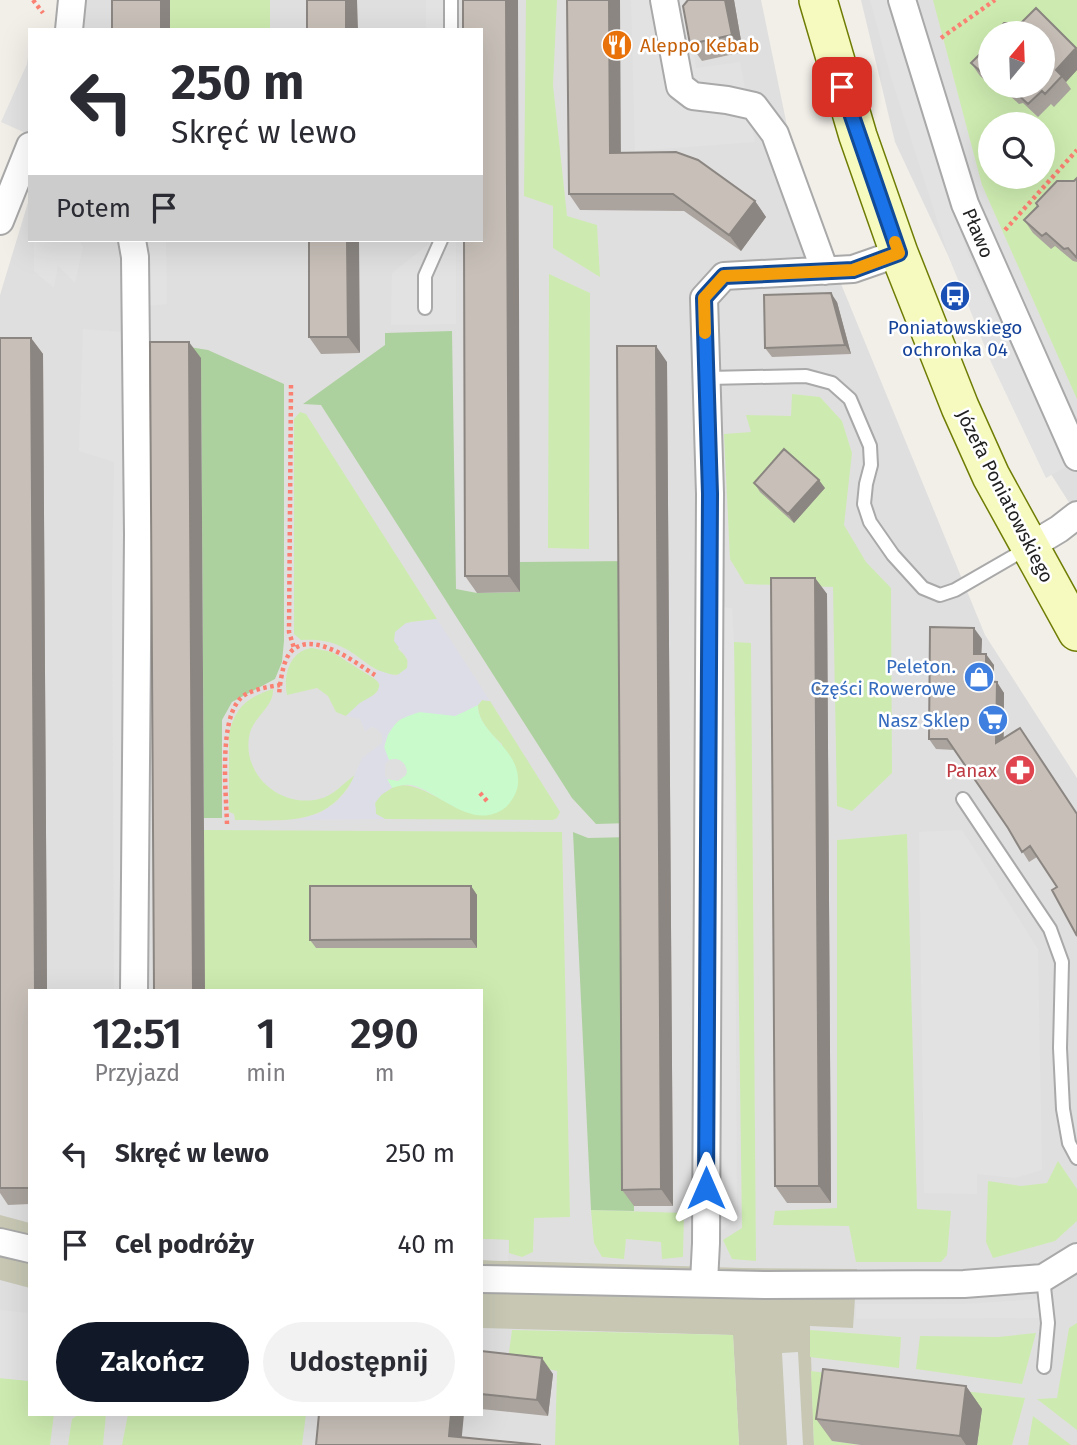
<!DOCTYPE html>
<html lang="pl">
<meta charset="utf-8">
<style>
:root{--surface:#fff;--page:#f2f2f3;--text:#2b2b33;--muted:#7c7c81;--accent:#111827}
body{margin:0;font-family:"Fira Sans",sans-serif;background:var(--page);color:var(--text);height:100vh;display:flex;flex-direction:column;font-size:26px;white-space:nowrap}
*{box-sizing:border-box;margin:0}
p{font-size:23px;color:var(--muted)}
.icon{flex:none;width:38px;height:38px;fill:none;stroke:currentColor;stroke-width:2;stroke-linecap:round;stroke-linejoin:round}
.map{position:relative;flex:1;overflow:hidden}
.sheet{position:absolute;left:28px;top:989px;width:455px;height:427px;display:flex;flex-direction:column;background:var(--surface);border-radius:0px;box-shadow:0 7px 28px #0002}
.sheet>*{flex:none}
.banner{position:absolute;left:28px;top:28px;width:455px;height:214px;border-radius:0px;box-shadow:0 7px 28px #0002;background:#fff;color:var(--text);overflow:hidden}
.needle{width:46px;rotate:19deg}
.controls{position:absolute;left:978px;top:21px;display:grid;gap:14px}
.controls a{display:grid;place-items:center;width:77px;height:77px;border-radius:50%;background:var(--surface);box-shadow:0 7px 28px #0002;font-size:35px}
.pin{position:absolute;display:grid;place-items:center;width:60px;height:60px;color:#fff;margin:-30px;border-radius:14px;box-shadow:0 4px 10px #0006}
.me{position:absolute;width:77px;margin:-38px;rotate:0deg;stroke-linejoin:round;filter:drop-shadow(0 0 5px #0008)}
.turn{display:flex;align-items:center;gap:24px;height:147px;padding:0 28px;font-size:32px}
.turn .icon{width:91px;height:91px;stroke-width:2.5}
.turn b{display:block;font-size:49px;line-height:60px}
.then{display:flex;align-items:center;height:66px;padding:0 28px;background:#0003;gap:14px;font-size:26px}
.eta{display:flex;justify-content:space-evenly;align-items:center;height:119px;text-align:center}
.eta b{font-size:42px;font-weight:600;line-height:49px}
.primary-button{display:flex;gap:14px;margin-top:auto;padding:14px 28px}
.primary-button a{flex:1;height:80px;border-radius:42px;background:var(--accent);color:#fff;font-size:28px;font-weight:600;line-height:80px;text-align:center}
.primary-button a+a{background:var(--page);color:var(--text)}
ul{padding:0;list-style:none}
li{display:flex;align-items:center;gap:21px;height:91px;padding:0 28px}
li div{flex:1}
li b{display:block;font-size:26px}
li em{font-style:normal}
.map>svg:first-child{display:block}
</style>
<div class="map">
<svg width="1077" height="1445" viewBox="0 0 1077 1445">
<rect width="100%" height="100%" fill="#f2efe9"/>
<!-- residential -->
<path fill="#e0dfdf" fill-rule="evenodd" d="M78,0H761L798,179L985,635L1077,778V1445H0V295L30,196V240H481V30H77ZM30,990H481V1414H30Z
M861,0H1077V515L1049,471L895,142ZM990,33H1043V86H990ZM990,124H1043V177H990Z"/>
<!-- construction -->
<path fill="#c7c7b4" d="M0,1215L30,1223V1288L0,1280Z
M481,1260L743,1268L857,1269L853,1328L810,1326L814,1445H739L733,1335L481,1328Z"/>
<!-- grass -->
<path fill="#cdebb0" fill-rule="evenodd" d="M170,0H270V30H170Z
M526,0H557L553,85L567,216L597,225L600,277L553,248V206L524,196Z
M933,0H1077V399L982,185ZM990,33H1043V86H990ZM990,124H1043V177H990Z
M549,274L590,293L589,549L548,548Z
M792,394L820,397L842,421L852,453L844,525L866,562L891,588L892,773L852,811L837,806L833,587L745,584L730,559L724,434L751,432L746,415L791,416Z
M300,412L306,414L437,619L410,622L398,649C407,656 413,666 402,674C380,679 363,658 346,649C332,641 317,639 301,640L294,634V419Z
M734,642L751,643L756,1261L732,1259L723,1240L742,1228Z
M312,648L332,652L378,681L380,688L372,697L360,703L346,716L336,712L328,696L317,688L287,695C283,676 289,651 312,648Z
M273,689C274,708 252,717 249,737C243,776 281,808 319,799C334,796 343,783 355,775C329,828 285,820 235,820L234,814L229,812V734C235,707 248,697 273,689Z
M482,700L490,701L560,812L557,818L553,820L385,819L376,814L375,803C410,749 459,838 504,808L502,744C491,734 478,721 478,705Z
M204,830L562,832L570,1217L534,1218L533,1252L522,1257L509,1253V1240L481,1239V990H205Z
M907,834L917,1209L951,1211L947,1255L941,1262H856L849,1226L773,1225L775,1211L837,1208V840Z
M1058,1161L1077,1189V1221L1055,1241L993,1258L986,1242L988,1181L1021,1186L1047,1183Z
M591,1210L684,1213L683,1257L662,1259L661,1242L626,1239L624,1259L602,1257L594,1243Z
M1077,1323V1430L1037,1399L1057,1398L1069,1328Z
M512,1330L733,1335L739,1445H555L557,1371L508,1360Z
M810,1330L901,1337L899,1368L810,1357Z
M1036,1333L1022,1384L916,1369L920,1336L998,1337Z
M811,1371L840,1375L832,1441L861,1445H814Z
M0,1378L30,1381V1414H54L50,1445H0Z
M938,1388L1025,1398L1012,1445H977L981,1409Z
M79,1414H106L103,1445H68L72,1419Z
M128,1414H306L302,1445H122Z
M1033,1416L1071,1445H1028Z"/>
<!-- forest -->
<path fill="#add19e" d="M452,331L456,589L477,593L520,592V562L630,561L631,823L596,824L572,798L321,405L303,404L385,345V333Z
M158,342L208,350L284,384V641L282,662L275,679L232,702L222,720V818H204L201,359H161Z
M573,832L588,838L631,837L634,1211L591,1210Z"/>
<!-- park -->
<path fill="#c8facc" d="M478,705C477,733 521,748 518,784C517,793 512,801 506,807C476,831 445,798 418,787C409,783 400,785 392,788L387,779L398,781L406,775L407,771C405,761 398,757 389,760L384,751C386,726 405,710 430,712C437,712 445,715 452,715C462,715 469,708 478,705Z"/>
<!-- parking -->
<path fill="#e2e2e2" d="M426,0H455V30H426Z
M631,0H685L696,68L740,62L755,142L635,151Z
M870,0H892L968,255L1067,466L1046,478L991,362L950,260L890,74Z
M30,40V135L1,122L27,64Z
M34,240H79L83,247L75,283L58,266L54,288L34,271Z
M145,240H166L167,304L144,306Z
M429,240H456V324L391,325L392,273L429,244Z
M83,329L136,333L134,990H114L112,582L114,462L79,451Z
M709,606L732,608L734,642L737,1218L706,1243Z
M962,830L1038,949L1042,1170L1015,1178L977,1174V1194L924,1193L919,832Z
M481,1239L509,1240L508,1261L481,1260Z
M1040,1299L1041,1318L856,1319V1304H964Z
M0,1310L30,1313V1381L0,1378Z
M798,1352L803,1445H787L782,1353Z"/>
<!-- plaza -->
<path fill="#dddde8" d="M437,619L490,701L482,700L478,705L455,716L419,712L398,720L388,734L384,747L389,760L385,764V775L392,788L381,795L375,803L376,814L385,819L297,820L318,814L336,803L349,788L362,758L382,743V734L377,729L372,727L365,731L360,719L346,716L360,703L377,693L380,684L374,678L377,670L396,676L407,668L408,659L394,641L395,632L406,623Z"/>
<g fill="none" stroke-linecap="round" stroke-linejoin="round">
<!-- lane casing -->
<g stroke="#a9a9a9" stroke-width="16">
<path id="lane" d="M451,0V30
M425,308V276L441,240
M708,378L806,376L832,383L850,399L870,446L871,465L866,484L864,504L870,522L893,555L923,588L940,595L955,590L1026,549
M963,799L1050,929L1062,962L1060,1048L1063,1109L1069,1143L1077,1158
M1043,1278L1048,1323L1044,1367"/>
</g>
<!-- street casing -->
<g stroke="#a9a9a9" stroke-width="30">
<path id="street" d="M664,0L680,86L693,96L727,100L754,106L775,134L825,271
M902,0L965,204L1077,457
M69,30L72,0
M0,221L30,146
M132,240L135,257L138,534L134,990
M1029,547L1059,529L1077,515
M0,1242L30,1249
M481,1279L767,1285L964,1284L1043,1278L1077,1257
M704,1282L706,1243L710,494L704,298L724,276L853,269L899,253"/>
</g>
<!-- secondary casing -->
<g stroke="#707d05" stroke-width="40">
<path id="secondary" d="M818,0L858,136L899,253L960,407L991,476L1077,632"/>
</g>
<!-- path -->
<path stroke="#fa8072" stroke-width="4.5" stroke-dasharray="3.5 3.5" stroke-linecap="butt" d="M33,0L43,13
M941,38L995,0
M1005,230L1077,150
M291,385L289,632L294,648
M280,685C282,674 284,656 294,649C316,632 356,663 375,675
M480,793L487,801
M227,824C226,792 219,724 239,700C247,690 267,687 280,685L279,695"/>
<!-- lane -->
<use href="#lane" stroke="#fff" stroke-width="12"/>
<!-- street -->
<use href="#street" stroke="#fff" stroke-width="26"/>
<!-- secondary -->
<use href="#secondary" stroke="#f7fabf" stroke-width="37"/>
</g>
<!-- wall -->
<path fill="#aba49e" d="M734,0L743,52L702,61L690,44Z
M990,37V85L980,76L971,63L985,49Z
M1076,48L1077,50V70L1066,82L1071,89L1054,107L1051,104L1038,117L1023,103L1019,104L1002,89L998,92L991,86H1043Z
M621,153L755,201L766,217L741,251L684,211L580,210L569,194Z
M1077,178V262L1073,261L1055,246L1051,249L1033,233L1024,220L1038,206Z
M309,240L360,353L321,354L309,337Z
M464,240L520,592L477,593L465,576Z
M837,302L851,354L772,357L765,348Z
M0,338H31L43,354L47,990H30V1204L8,1205L0,1193Z
M667,362L673,1206H634L622,1190Z
M754,483L825,488L794,523L760,492Z
M815,578L827,594L831,1203H787L775,1186Z
M982,639L981,654L994,665V682L1004,693V738L1057,887L1037,857L1029,862L1008,828L954,750L936,749L929,739Z
M471,886L477,895V948H316L310,940Z
M481,1351L553,1374L548,1416L481,1409Z
M966,1386L982,1409L977,1445H861L832,1441L816,1419Z"/>
<!-- shaded-wall -->
<path fill="#8b8681" d="M161,0H170V30H161Z
M346,0H357L358,30H346Z
M506,0H518L520,592L509,576Z
M609,0H620L621,169L610,153Z
M725,0H734L743,52L732,35Z
M1076,48L1077,50V70L1066,82L1056,70Z
M755,201L766,217L741,251L729,235Z
M347,240H359L360,353L348,337Z
M831,293L837,302L851,354L845,345Z
M31,338L43,354L47,990H35Z
M189,342L201,358L205,990H193Z
M656,346L667,362L673,1206L661,1189Z
M819,480L825,488L794,523L788,514Z
M815,578L827,594L831,1203L819,1186Z
M974,628L982,639L981,665L974,654Z
M986,654L994,665V692L986,681Z
M997,682L1004,693L1003,754L996,743Z
M471,886L477,895V948L471,939Z
M542,1358L553,1374L548,1416L537,1400Z
M966,1386L982,1409L977,1445H966L960,1436Z
M451,1414H464L461,1445L449,1436Z"/>
<!-- building -->
<path fill="#c7bfb8" stroke="#8b8681" stroke-width="2" d="M112,0H161V30H112Z
M307,0H346V30H307Z
M463,0H506L509,576H465L464,240H481V30H463Z
M567,0H609L610,153L676,152L698,160L755,201L729,235L673,194H569Z
M688,0H725L732,35L690,44L683,6Z
M1036,8L1076,48L1056,70L1062,76L1045,94L1042,91L1028,104L1014,91H1010L1004,86H1043V33H994L1004,23H1021Z
M990,37V77L989,79L971,63L985,49L983,45Z
M1077,178V258L1068,248L1064,249L1046,233L1042,236L1024,220L1038,206L1036,203L1057,181H1074Z
M309,240H347L348,337H309Z
M831,293L845,345L765,348L764,295Z
M0,338H31L35,990H30V1188H0Z
M150,342H189L193,990H154Z
M617,346H656L661,1189L622,1190Z
M784,449L819,480L788,514L754,483Z
M771,578H815L819,1186H775Z
M930,627L974,628V654H986V681L997,682L996,743L1020,728L1077,814V936L1052,890L1057,887L1030,846L1022,852L1008,828L947,739H929Z
M310,886H471V939L310,940Z
M481,1351L542,1358L537,1400L481,1394Z
M823,1369L966,1386L960,1436L816,1419Z
M319,1414H451L449,1436L541,1445H316Z"/>
<g fill="none" stroke-linecap="round" stroke-linejoin="round">
<!-- route casing -->
<g stroke="#114b97" stroke-width="18">
<path id="route" d="M706,1188L710,494L704,298L724,276L853,270L899,253L842,87"/>
</g>
<!-- route -->
<use href="#route" stroke="#1a73e8" stroke-width="12"/>
<!-- slow -->
<path stroke="#f59e0b" stroke-width="12" d="M705,333L704,298L724,276L853,270L899,253L895,242"/>
</g>
<!-- icons -->
<defs>
<g id="restaurant-disc" transform="scale(1.575)"><circle r="9.5" fill="#e8710a" stroke="#fff"/><path d="M-5-6h1v4h1v-4h1v4h1v-4h1v5L-1.5 .5V6h-2V.5L-5-1ZM5-6V6H3V1.5H1.5Q1.5-4 5-6Z" fill="#fff"/></g>
<g id="bus-disc" transform="scale(1.575)"><circle r="9.5" fill="#1a4fb4" stroke="#fff"/><path d="M-5-6H5V4H4V6H2V4H-2V6H-4V4H-5ZM-3.5-4V0h7V-4ZM-3.5 1.2v1.5H-2V1.2ZM2 1.2v1.5H3.5V1.2Z" fill="#fff"/></g>
<g id="shop-disc" transform="scale(1.575)"><circle r="9.5" fill="#3f7fe0" stroke="#fff"/><path d="M-5-2.5h2.3a2.7 3.5 0 0 1 5.4 0H5L5.5 6h-11ZM-1.5-2.5h3a1.5 2.3 0 0 0-3 0Z" fill="#fff"/></g>
<g id="supermarket-disc" transform="scale(1.575)"><circle r="9.5" fill="#3f7fe0" stroke="#fff"/><path d="M-6-5.5h2.5l.6 2H6L4.5 2H-2.5L-4.4-4H-6ZM-1.5 3.2a1.3 1.3 0 1 0 .1 0ZM3 3.2a1.3 1.3 0 1 0 .1 0Z" fill="#fff"/></g>
<g id="pharmacy-disc" transform="scale(1.575)"><circle r="9.5" fill="#e0444e" stroke="#fff"/><path d="M-2-6h4v4h4v4h-4v4h-4v-4h-4v-4h4Z" fill="#fff"/></g>
</defs>
<g fill-rule="evenodd">
<use href="#restaurant-disc" x="617" y="45"/>
<use href="#bus-disc" x="955" y="296"/>
<use href="#shop-disc" x="979" y="677"/>
<use href="#supermarket-disc" x="993" y="720"/>
<use href="#pharmacy-disc" x="1020" y="770"/>
</g>
<g text-anchor="middle" dominant-baseline="central" stroke-width="5" stroke-linejoin="round" paint-order="stroke">
<!-- food labels -->
<g font-size="19" fill="#c56008" stroke="#fff" text-anchor="start">
<text x="640" y="45">Aleppo Kebab</text>
</g>
<!-- street labels -->
<g font-size="19" fill="#222" stroke="#fff">
<text transform="translate(978 233) rotate(67)">Pławo</text>
<text transform="translate(1005 496) rotate(63)">Józefa Poniatowskiego</text>
</g>
<!-- transit labels -->
<g font-size="19" fill="#164399" stroke="#fff">
<text x="955" y="327">Poniatowskiego<tspan x="955" dy="22">ochronka 04</tspan></text>
</g>
<!-- shop labels -->
<g font-size="19" fill="#366cbe" stroke="#fff" text-anchor="end">
<text x="956" y="666">Peleton.<tspan x="956" dy="22">Części Rowerowe</tspan></text>
<text x="970" y="720">Nasz Sklep</text>
</g>
<!-- health labels -->
<g font-size="19" fill="#be3a42" stroke="#fff" text-anchor="end">
<text x="997" y="770">Panax</text>
</g>
</g>
</svg>
<div class="controls">
<a><svg class="needle" viewBox="-14 -14 28 28"><path d="M0-13l5 13h-10z" fill="#e53935"/><path d="M0 13l5-13h-10z" fill="#7c7c81"/></svg></a>
<a><svg class="icon" aria-label="search" viewBox="0 0 24 24"><circle cx="10" cy="10" r="6"/><path d="M15 15l6 6"/></svg></a>
</div>
<div class="pin" style="left:842px;top:87px;background:#d93025"><svg class="icon" aria-label="arrive" viewBox="0 0 24 24"><path d="M6 21V4h12l-3 4 3 4H6"/></svg></div>
<svg class="me" style="left:706px;top:1188px" viewBox="-20 -20 40 40"><path d="M0-17L14 15 0 8-14 15z" fill="#1a73e8" stroke="#fff" stroke-width="4"/></svg>
<div class="banner">
<div class="turn"><svg class="icon" aria-label="left" viewBox="0 0 24 24"><path d="M17 20v-9H6M10 6l-5 5 5 5"/></svg><div><b>250 m</b>Skręć w lewo</div></div>
<div class="then">Potem<svg class="icon" aria-label="arrive" viewBox="0 0 24 24"><path d="M6 21V4h12l-3 4 3 4H6"/></svg></div>
</div>
<section class="sheet">
<div class="eta">
<div><b>12:51</b><p>Przyjazd</p></div>
<div><b>1</b><p>min</p></div>
<div><b>290</b><p>m</p></div>
</div>
<ul>
<li><svg class="icon" aria-label="left" viewBox="0 0 24 24"><path d="M17 20v-9H6M10 6l-5 5 5 5"/></svg><div><b>Skręć w lewo</b></div><em>250 m</em></li>
<li><svg class="icon" aria-label="arrive" viewBox="0 0 24 24"><path d="M6 21V4h12l-3 4 3 4H6"/></svg><div><b>Cel podróży</b></div><em>40 m</em></li>
</ul>
<div class="primary-button"><a>Zakończ</a><a>Udostępnij</a></div>
</section>
</div>
